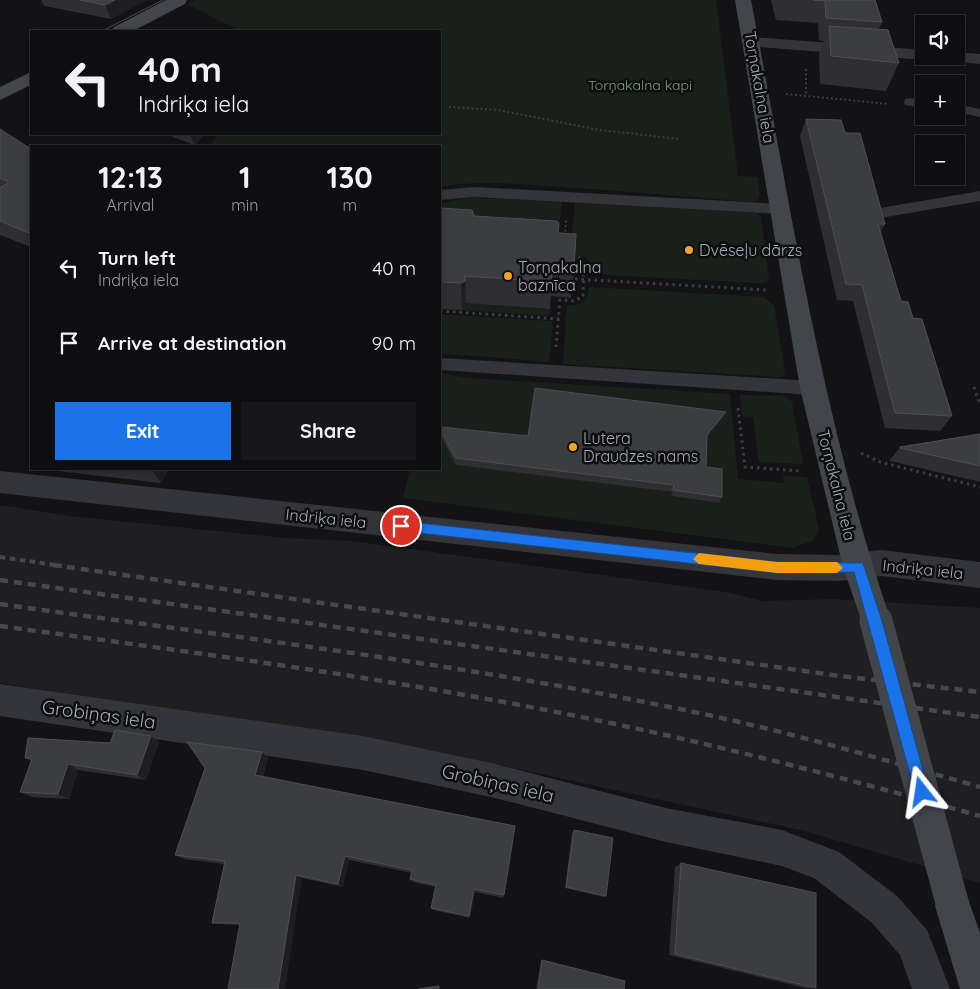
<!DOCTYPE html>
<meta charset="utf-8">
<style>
:root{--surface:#0e0e10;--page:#171719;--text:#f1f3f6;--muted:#9b9c9f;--line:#2e2e30;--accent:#1a73e8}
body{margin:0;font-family:Quicksand,sans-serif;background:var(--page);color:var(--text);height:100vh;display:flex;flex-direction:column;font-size:19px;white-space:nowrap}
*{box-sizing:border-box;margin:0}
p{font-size:16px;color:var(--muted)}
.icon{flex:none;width:28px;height:28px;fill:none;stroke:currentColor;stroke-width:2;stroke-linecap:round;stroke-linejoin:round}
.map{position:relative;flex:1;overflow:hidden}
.sheet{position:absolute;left:30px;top:145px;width:411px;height:325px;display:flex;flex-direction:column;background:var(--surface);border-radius:0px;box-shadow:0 2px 8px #0003,0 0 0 1px var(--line)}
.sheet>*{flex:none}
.guide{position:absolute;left:30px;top:30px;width:411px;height:105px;border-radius:0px;box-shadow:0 2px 8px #0003,0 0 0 1px var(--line);background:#0e0e10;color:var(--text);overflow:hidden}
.fabs{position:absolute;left:915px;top:15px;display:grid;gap:10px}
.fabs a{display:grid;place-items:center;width:50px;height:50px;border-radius:0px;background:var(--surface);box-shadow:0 2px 8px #0003,0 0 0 1px var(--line);font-size:25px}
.pin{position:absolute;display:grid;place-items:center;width:42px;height:42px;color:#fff;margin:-21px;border:2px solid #fff;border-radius:50%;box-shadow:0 1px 5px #0007}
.me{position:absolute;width:55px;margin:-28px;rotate:345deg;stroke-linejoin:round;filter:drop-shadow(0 0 4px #0008)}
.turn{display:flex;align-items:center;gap:18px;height:105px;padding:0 25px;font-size:22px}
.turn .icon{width:65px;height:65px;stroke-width:2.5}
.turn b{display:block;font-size:35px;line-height:42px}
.eta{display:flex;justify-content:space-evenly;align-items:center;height:85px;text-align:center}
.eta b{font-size:30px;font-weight:700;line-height:35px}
.cta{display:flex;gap:10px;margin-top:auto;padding:10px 25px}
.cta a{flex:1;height:58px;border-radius:0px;background:var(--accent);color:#fff;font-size:20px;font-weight:700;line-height:58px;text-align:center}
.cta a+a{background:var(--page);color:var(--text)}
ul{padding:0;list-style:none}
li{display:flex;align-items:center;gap:15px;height:75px;padding:0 25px}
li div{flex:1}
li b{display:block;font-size:19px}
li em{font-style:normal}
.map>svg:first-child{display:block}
</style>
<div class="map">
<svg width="980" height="989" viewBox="0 0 980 989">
<rect width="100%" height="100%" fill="#131315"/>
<!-- built -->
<path fill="#1f1f22" d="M0,505L70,516L285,538L352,541L726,592L762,601L833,599L980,608V883L805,831L485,762L0,683Z"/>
<!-- green -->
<path fill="#19201a" d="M196,0H716L738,176L757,177L760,195L758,200L752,202C689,197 625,191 562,187C522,184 479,180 440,187V146H210L217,134H440V31H240L187,4Z
M468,198L562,200L558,237L440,229V203Z
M575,201L757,213L761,217L769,280L764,283H753L589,274L590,263L586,258L570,254Z
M589,287L764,297L774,306L785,372L783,376L779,377L563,364L567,305C581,306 588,302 589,287Z
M463,300L481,304L550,309L549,316L462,310L466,308Z
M440,314L550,321L553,323L549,362L440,353Z
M440,373L469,378L730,394L738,479L784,483L783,476L807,477L819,529L814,540L793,548L403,498L410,469H440V435L456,465L672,492L671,496L719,503L534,444L440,433Z
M740,395L785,396L792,402L803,464L759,462L753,417L742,416Z"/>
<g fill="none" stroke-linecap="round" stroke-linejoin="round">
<!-- path-far1 -->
<path stroke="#3a3c41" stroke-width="2" stroke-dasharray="2 2.5" stroke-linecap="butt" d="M806,69V96
M786,94L889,104
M449,107L498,110L600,130L679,139
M565,236L566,220"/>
<!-- path -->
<path stroke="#3a3c41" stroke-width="3" stroke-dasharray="2.5 4" stroke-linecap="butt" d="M575,279L766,290
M440,311L559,319
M556,347L560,300L575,301L583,296L584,263L579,258L572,257
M974,387L980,405
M738,408L745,467L801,471
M861,453L880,462L980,487"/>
<!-- lane -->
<path fill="#34353a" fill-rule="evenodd" d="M910,98L924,100V108L905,105L904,102L905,99Z
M956,104L980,109V117L956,112Z
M475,187L782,204L789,209L782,214L475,197L440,200V190Z
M980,191V201L880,218L873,213L880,208Z
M440,358L813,381L819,383L822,388L819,393L813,395L440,370Z"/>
<!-- street -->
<path fill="#34353a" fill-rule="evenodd" d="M752,37L924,50V56H956V52L980,54V64C966,63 934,58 924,60L746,46L743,42L746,38Z
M0,471L777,554L839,555L881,550L980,562V588L881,576L839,581L777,580L0,493Z
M0,684L363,736L491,763L666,808L782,830L839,852L897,896L927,930L950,989H912L900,955L871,922L814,878L782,866L666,842L491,797L363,770L0,716Z"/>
<!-- secondary -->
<path fill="#42454a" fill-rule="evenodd" d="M166,0H187L185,4L133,31H111L114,27Z
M735,0H751C791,208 822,420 891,621L887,631L876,635L865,631L843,567L800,388Z
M31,72V85L0,100V87Z
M953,888L966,893L980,933V989H960L935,906L940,893Z"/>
<!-- tram -->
<path stroke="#47494f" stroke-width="1" d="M157,8L173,0
M102,31L163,0
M0,90L31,74"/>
<!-- rail-far1 -->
<path stroke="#47494f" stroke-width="4" stroke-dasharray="5.5 4.5" stroke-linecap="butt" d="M0,557L62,566"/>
<!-- rail -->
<path stroke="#47494f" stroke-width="4.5" stroke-dasharray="8 6" stroke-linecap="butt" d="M53,565L840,676L980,692
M0,580L980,717
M0,604C232,637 465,664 694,712C790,732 885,760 980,787
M0,626C205,654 412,681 615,724C738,750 859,782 980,816"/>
<!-- secondary-bridge -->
<path stroke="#42454a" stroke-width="33" d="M876,621L953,906"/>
</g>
<!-- wall -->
<path fill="#2f2f33" d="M41,0H146L111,19L44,6Z
M771,0H875L882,22L879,29L899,63L886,91L820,84L819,54L824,41L819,40L818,23L776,20Z
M806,119L845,133L885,224L880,233L901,301L913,318L952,416L940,431L885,428L853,301L837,300L800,136Z
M0,129L31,149V247L0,235Z
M166,134H205L194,145Z
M440,208L474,216L558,233L574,270L571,298L551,296L550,309L466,303V308L462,310L440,309Z
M723,419L707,439L706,467L722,497L719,503L671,496L672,492L456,465L440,435V427L528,436Z
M980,434V482L890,461V460L900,447Z
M56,469H169L161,483L58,471Z
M282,469H311V471Z
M159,742L146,780L78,770L69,799L32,797L20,792L31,761L25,758Z
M262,752L268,758L263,777L515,826L503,898L475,892L470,918L433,910L431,908L435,887L413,882L410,879L412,873L349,860L343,887L302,878L240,925L220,924L212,923L224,864L184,859L175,855Z
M574,830L606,896L604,897L565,888L572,833Z
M681,863L816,988H805L669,955L675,867Z
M542,960L624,989H536L541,961Z"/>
<!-- shaded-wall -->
<path fill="#1e1e21" d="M115,0H146L111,19L105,5Z
M190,134H205L194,145Z
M465,276L466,308L462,310L461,283Z
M726,412L723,419L704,442L707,435Z
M153,469H169L161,483L152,470Z
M151,736L159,742L146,780L137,775Z
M262,752L268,758L261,781L255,775Z
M68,764L78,770L69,799L58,794Z
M345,856L349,860L343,887L338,884Z
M296,875L302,878L285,989H278Z
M474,889L475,892L470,918L469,916Z"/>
<!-- building -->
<path fill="#3b3d41" stroke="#4c4e53" d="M80,0H115L105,5Z
M813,0H875L882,22L826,18L825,1Z
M829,26L888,30L899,63L831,56Z
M806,119L841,120L845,133H860L885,224H878L901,301L908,302L913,318L922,319L952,416L895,413L862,285L846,284Z
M0,129L31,149V234L0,221V188L9,182L0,178Z
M440,208L472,210L474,216L556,221L559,223L558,233L576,234L574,270L551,269L552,282L465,276V281L461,283L440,282Z
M535,388L726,412L707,435L706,467L722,469V497L673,490L674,485L456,458L440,430V427L528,436Z
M980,434V466L900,448V447Z
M140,469H153L152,470Z
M115,730L151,736L137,775L68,764L58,794L20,792L32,759L25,758L28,738L110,743Z
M187,742L262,752L255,775L515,826L504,895L474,889L469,916L431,908L436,885L410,879L412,870L345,856L338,884L296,875L278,989H228L240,923H212L225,861L175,855L205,768Z
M574,830L613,838L606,896L566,887Z
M681,863L816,893V988L675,954Z
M542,960L625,981L624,989H538Z
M439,986V989H418Z"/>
<!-- route -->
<path fill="#1a73e8" stroke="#114b97" d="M401,521L777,562L863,563L882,621L929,792L927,797L922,799L917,797L915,792L854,572L777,573L401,531L396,526Z"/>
<!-- slow -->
<path fill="#f59e0b" d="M699,553L777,562H837L843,568L837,573H777L699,564L693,559Z"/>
<!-- markers -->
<g fill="#f7a129" stroke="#0e0e10" stroke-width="2">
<circle cx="689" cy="250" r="5"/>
<circle cx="508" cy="276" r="5"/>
<circle cx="573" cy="447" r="5"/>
</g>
<g text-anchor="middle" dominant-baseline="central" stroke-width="5" stroke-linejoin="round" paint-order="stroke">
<!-- far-park labels -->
<g font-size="14" fill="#7ba17a" stroke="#0e0e10">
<text x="640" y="85">Torņakalna kapi</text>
</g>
<!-- street labels -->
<g font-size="16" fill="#a4abb6" stroke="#0e0e10">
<text transform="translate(760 87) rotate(80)">Torņakalna iela</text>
<text transform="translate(837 485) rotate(76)">Torņakalna iela</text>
<text transform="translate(326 518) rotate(6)">Indriķa iela</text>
<text transform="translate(923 569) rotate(6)">Indriķa iela</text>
</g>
<!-- poi labels -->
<g font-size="16" fill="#a4abb6" stroke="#0e0e10" text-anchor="start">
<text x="699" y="250">Dvēseļu dārzs</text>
<text x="518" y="267">Torņakalna<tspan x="518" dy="18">baznīca</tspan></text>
<text x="583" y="438">Lutera<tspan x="583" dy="18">Draudzes nams</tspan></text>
</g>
<!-- near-street labels -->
<g font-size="19" fill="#a4abb6" stroke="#0e0e10">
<text transform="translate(99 714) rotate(8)">Grobiņas iela</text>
<text transform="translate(498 783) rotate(13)">Grobiņas iela</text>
</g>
</g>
</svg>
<div class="fabs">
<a><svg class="icon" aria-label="sound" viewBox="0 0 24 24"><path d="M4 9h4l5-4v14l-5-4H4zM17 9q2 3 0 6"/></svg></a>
<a>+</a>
<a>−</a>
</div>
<div class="pin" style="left:401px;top:526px;background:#d93025"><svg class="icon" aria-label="arrive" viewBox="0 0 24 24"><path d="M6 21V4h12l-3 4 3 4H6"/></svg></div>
<svg class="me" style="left:922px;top:792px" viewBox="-20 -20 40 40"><path d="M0-17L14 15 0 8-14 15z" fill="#1a73e8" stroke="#fff" stroke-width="4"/></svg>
<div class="guide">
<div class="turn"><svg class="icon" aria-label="left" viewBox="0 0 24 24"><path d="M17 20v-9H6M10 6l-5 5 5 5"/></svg><div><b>40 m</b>Indriķa iela</div></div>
</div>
<section class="sheet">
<div class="eta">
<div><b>12:13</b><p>Arrival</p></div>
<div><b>1</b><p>min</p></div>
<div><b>130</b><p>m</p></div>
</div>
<ul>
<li><svg class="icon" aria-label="left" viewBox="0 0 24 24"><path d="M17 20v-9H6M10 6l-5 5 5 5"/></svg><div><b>Turn left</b><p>Indriķa iela</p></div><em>40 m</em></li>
<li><svg class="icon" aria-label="arrive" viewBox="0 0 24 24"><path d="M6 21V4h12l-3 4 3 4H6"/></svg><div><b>Arrive at destination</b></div><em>90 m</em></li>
</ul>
<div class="cta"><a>Exit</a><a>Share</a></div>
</section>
</div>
